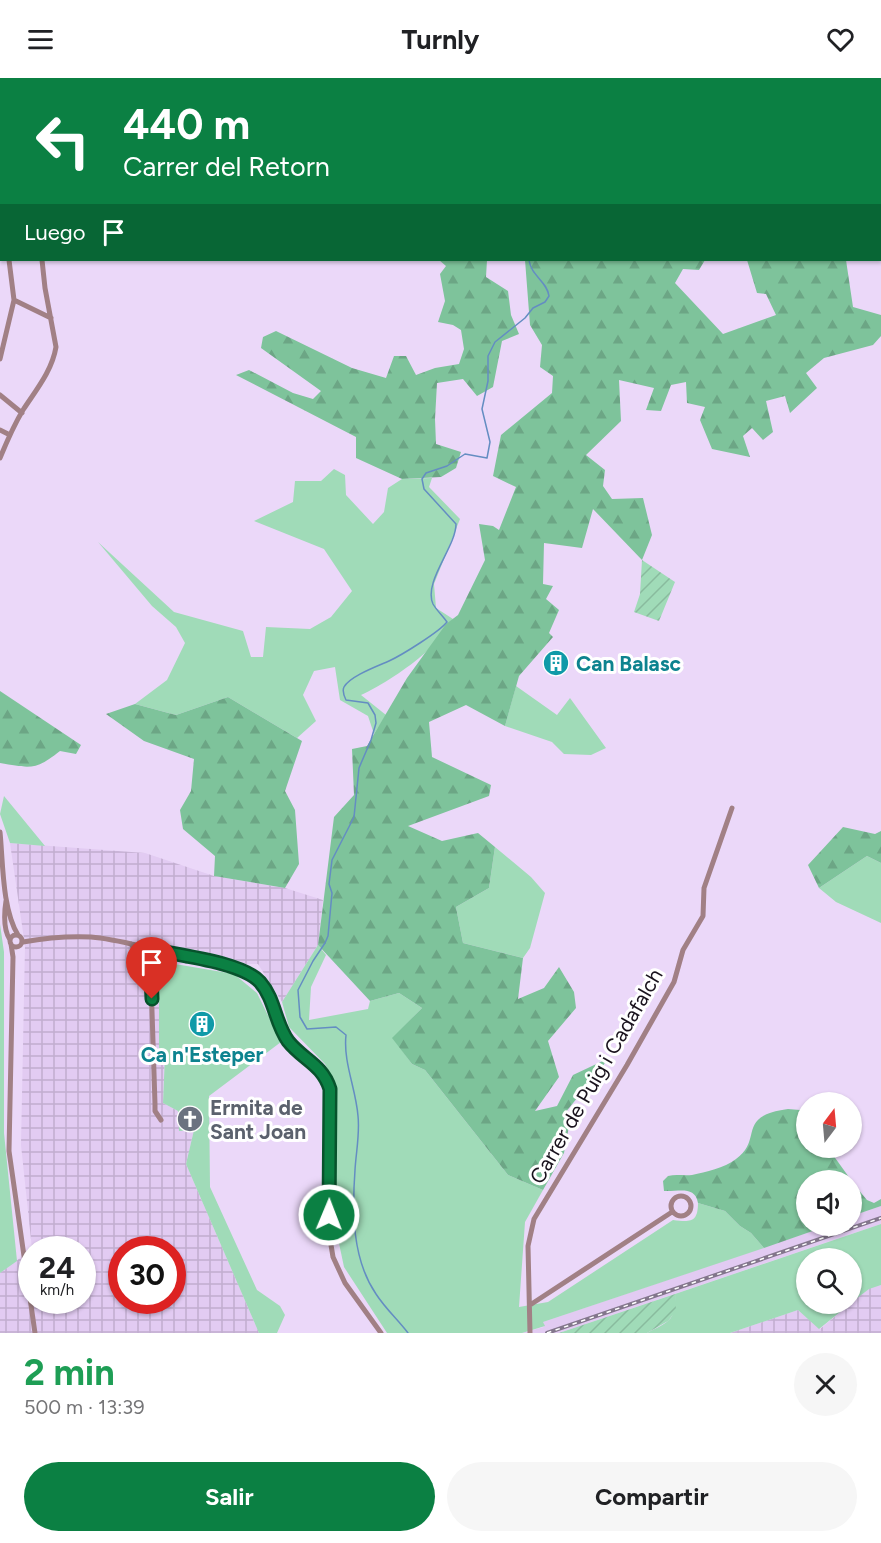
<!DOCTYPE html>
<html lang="es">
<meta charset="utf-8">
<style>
:root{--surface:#fff;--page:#f6f6f6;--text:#202124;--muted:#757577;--accent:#0b8043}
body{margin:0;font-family:Figtree,sans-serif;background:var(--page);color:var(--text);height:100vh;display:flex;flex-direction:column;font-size:22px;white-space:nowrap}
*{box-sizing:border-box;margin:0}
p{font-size:20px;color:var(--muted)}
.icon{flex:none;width:33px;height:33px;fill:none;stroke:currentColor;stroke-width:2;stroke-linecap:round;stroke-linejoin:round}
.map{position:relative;height:1255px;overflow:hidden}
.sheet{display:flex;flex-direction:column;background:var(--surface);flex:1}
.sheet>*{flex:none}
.top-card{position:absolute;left:0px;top:0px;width:882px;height:183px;box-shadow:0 2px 4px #0004;background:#0b8043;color:#fff;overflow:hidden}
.needle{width:39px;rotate:16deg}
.controls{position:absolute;left:796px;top:1014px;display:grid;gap:12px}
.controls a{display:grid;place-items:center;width:66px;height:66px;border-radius:50%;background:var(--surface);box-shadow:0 2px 4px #0004;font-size:30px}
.speed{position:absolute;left:18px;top:1158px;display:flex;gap:12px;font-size:30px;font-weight:700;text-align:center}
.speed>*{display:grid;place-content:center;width:78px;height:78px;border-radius:50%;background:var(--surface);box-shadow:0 2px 4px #0004;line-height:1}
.speed small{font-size:15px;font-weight:400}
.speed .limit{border:9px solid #d22;background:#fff;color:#111}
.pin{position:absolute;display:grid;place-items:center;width:51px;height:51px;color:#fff;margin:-62px -26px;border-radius:50% 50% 50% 0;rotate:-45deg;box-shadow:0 0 6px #0007}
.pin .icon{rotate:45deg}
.me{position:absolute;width:66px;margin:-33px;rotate:1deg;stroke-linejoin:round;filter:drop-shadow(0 0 4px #0008)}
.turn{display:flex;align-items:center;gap:21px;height:126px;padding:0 24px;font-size:27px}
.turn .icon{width:78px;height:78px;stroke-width:2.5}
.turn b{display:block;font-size:42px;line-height:51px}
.then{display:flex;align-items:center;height:57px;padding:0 24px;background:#0003;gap:12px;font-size:22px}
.round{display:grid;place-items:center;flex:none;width:63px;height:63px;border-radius:32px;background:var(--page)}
.headline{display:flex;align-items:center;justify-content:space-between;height:102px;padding:0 24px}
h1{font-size:36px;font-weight:700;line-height:45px;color:#1e9e55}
.button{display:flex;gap:12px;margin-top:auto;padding:12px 24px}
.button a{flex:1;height:69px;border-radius:36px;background:var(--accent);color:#fff;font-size:24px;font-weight:700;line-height:69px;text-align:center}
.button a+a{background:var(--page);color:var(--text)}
header{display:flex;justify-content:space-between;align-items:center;height:78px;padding:0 24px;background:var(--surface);font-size:27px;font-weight:700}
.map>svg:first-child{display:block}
</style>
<header><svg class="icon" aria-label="menu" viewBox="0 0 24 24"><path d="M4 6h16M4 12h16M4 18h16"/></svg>Turnly<svg class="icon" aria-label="heart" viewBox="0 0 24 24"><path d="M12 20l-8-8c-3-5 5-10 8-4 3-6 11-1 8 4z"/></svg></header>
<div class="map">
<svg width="881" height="1255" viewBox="0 0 881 1255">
<defs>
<pattern id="industrial-grid" width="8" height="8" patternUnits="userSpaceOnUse" patternTransform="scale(1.5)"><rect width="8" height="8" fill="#e2cbf2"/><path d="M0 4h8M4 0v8" fill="none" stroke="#c1adcf"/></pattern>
<pattern id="forest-firs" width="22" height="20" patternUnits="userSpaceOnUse" patternTransform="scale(1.5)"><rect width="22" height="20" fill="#7ec39b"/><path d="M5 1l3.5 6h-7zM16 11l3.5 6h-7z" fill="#6ca685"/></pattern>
<pattern id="garden-furrows" width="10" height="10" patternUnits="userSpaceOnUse" patternTransform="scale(1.5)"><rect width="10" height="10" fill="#a0dbb8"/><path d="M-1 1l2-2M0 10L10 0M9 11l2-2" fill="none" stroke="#89bb9e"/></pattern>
</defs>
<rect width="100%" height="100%" fill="#ebd8f9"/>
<!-- built -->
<path fill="#e2cbf2" d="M881,1128V1146L559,1255H522L544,1249L543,1244L827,1148H852V1138Z"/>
<!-- industrial -->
<path fill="url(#industrial-grid)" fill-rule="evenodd" d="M10,765L145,775L214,798L285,810L323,822L318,867L282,924L258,886H175L165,976L163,1025L178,1033L194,1052L186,1086L259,1255H0V1195L31,1172L32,1222H82V1172L32,1171L21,1067L25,868ZM122,1172H172V1222H122Z
M881,1207V1255H730L798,1232L820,1251L869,1210Z"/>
<!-- grass -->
<path fill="#a0dbb8" d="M334,391L345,397L346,417L373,446L384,434L388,410L402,401L432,400L429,409L460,441L434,506L436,530L453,541C441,550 436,565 425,575C408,590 381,608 361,617L386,637L374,656L368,638L340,622L335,589L314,593L303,617L316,643L297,660L228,619L176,637L135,626L167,602L185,565L176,549L152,528L98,464L174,534L243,553L251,579H263L266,549L310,551L331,539L352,513L324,471L254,443L293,424L295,403H321Z
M516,608L557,637L570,620L606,670L591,677L564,676L552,664L505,648Z
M4,718L45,768L10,765L0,736Z
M495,769L531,799L545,815L530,870L523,880L463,865L456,829L489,810Z
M867,778L881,785V845L836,824L819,810Z
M0,846L4,874V1055L17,1183L0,1195Z
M318,867L326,877L311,909L309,942L368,931L370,923L399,915L422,930L393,960L412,986L425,992L508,1097L543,1112L525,1144L519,1229L548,1224L673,1142C690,1144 698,1145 698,1125L725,1133L740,1148L751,1155L764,1170L543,1244L545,1248L522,1255H387L344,1189L336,1151L333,1001L325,986L289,949L282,924Z
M175,886L234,896L257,915L281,964L209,1018L210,1109L257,1212L280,1228L285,1237L277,1255H259L186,1086L194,1052L179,1053L178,1033L163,1025L165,976L159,973V909L164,894Z
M881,1146V1207L869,1211L852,1224V1180H807V1226H850L819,1251L798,1232L730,1255H647C669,1243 676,1243 675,1216Z"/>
<!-- forest -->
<path fill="url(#forest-firs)" d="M439,182H487L486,199L508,213L511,237L519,256L502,263L493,309L477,318L463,301L437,305L435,341L436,366L461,374L456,390L441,399L402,401L356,380V359L236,297L249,292L293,315L313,321L321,313L261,270L263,259L276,253L352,290L386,300L394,278H406L416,297L435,290L459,286L464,271L461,252L453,247L438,244L445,223L440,196L446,188Z
M525,182H705L699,192L683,191L675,205L723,256L776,237L766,216L757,215L747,182H846L853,229L881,237V258L873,267L824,280L806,295L817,310L790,335L785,318L766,323L773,354L763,362L752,350L743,358L750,379L712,371L700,342L705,329L687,325L686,304L671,307L661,333L646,332L654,310L619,302L621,343L586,377L605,392L603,408L612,421L643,420L652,457L642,482L593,431L582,470L544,465L543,506L553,508L546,521L559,532L549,555L553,559L519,598L505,648L466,627L429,644L432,679L491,707L489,718L408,748L442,763L478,755L495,769L489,810L456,829L463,865L523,880L518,921L544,910L559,889L574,914L576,930L548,963L559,999L535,1033L557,1028L573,997L607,981L603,988L565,1035L570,1042L564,1075L543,1112L508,1097L425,992L412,986L392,960L422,930L399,915L370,923L318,867L334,739L354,717L352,671L367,668L407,600L446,546L458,537L485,482L479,446L493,448L499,452L516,409L493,398L501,357L552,315L553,298L540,289L542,267L530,247Z
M0,613L81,667L76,676L60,673C35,693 30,690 0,685Z
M228,619L302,663L285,713L295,732L299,786L285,810L214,798L215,778L183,751L180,732L191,713L194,681L144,663L106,636L135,626L176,637Z
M843,749L875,756L881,753V785L867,778L819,810L808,787Z
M788,1031L800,1032L807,1041V1070H828L851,1102H807V1148H827L764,1170L751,1155L740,1148L725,1133L698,1125C695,1107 678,1114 664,1113L663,1103L668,1098C676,1096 684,1098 692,1097C706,1094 724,1090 736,1081C764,1061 735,1038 788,1031Z
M852,1104L867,1122L874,1125L881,1121V1128L852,1138Z"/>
<!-- garden -->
<path fill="url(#garden-furrows)" d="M642,482L675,504L659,543L634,534L640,516Z
M675,1216L676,1233L668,1243L647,1255H559Z"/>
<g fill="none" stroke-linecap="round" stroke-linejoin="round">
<!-- stream -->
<path stroke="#648dc2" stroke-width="1.5" d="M544,2L545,0
M408,1255C398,1242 385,1230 376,1216C352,1181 352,1133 355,1092C356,1074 360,1056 358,1038C356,1011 343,984 346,957L336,949L307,951L300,939L298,912L313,883L325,865L328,858L332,815L329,806L332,782L354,739L359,690L371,662L376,645L375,637L368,625L346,622C344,618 342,613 344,609C350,598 378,588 389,583C402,577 439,554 447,544C443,538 437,533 433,526C423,504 456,469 456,446L424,411L422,401L426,395L447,388L465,376L487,380L490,364L482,331L488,303V278L495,264L525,240L533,230L545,224L549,218C547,203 531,198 529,182"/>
<!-- minor -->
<path stroke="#a18085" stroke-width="5" d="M35,2L36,0
M71,2V0
M0,18H2
M0,61L2,58
M0,97L2,98
M14,222L51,240
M0,281L14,222L9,182
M0,317L22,335
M0,352L10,357
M0,380C7,363 14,347 23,332C36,312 52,293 56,269L45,210L42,182
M0,754C3,784 2,831 18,857
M6,823C4,836 3,851 10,862
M10 863a6 6 0 1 1 12 0a6 6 0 1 1-12 0Z
M23,864C45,860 68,858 91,859C117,861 141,869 167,874C191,880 219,883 242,893C248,896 256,899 261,905C276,922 275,948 290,966C310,987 329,989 331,1022L329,1155L333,1179L345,1205L381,1255
M11,866L13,879L9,1073L35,1255
M131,866L151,895
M150,871L155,1026V1033L161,1042
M155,872L156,895
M151,900L162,887L180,878
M671 1128a10 10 0 1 1 20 0a10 10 0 1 1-20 0Z
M530,1227L672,1134
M530,1255L528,1168L534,1141L627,987L674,904L683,872L703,838L704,810L732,730"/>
<!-- rail casing -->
<g stroke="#83768c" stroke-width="4">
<path id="rail" d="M547,1255L881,1140"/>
</g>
<!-- rail -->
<use href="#rail" stroke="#fff" stroke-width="1.5" stroke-dasharray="4.5" stroke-linecap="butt"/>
</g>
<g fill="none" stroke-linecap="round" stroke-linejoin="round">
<!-- route casing -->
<g stroke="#07532c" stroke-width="15">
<path id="route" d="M152,921L150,871C177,877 242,884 260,904C275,921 275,945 288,963C303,982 322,986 330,1011L329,1137"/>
</g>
<!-- route -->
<use href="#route" stroke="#0b8043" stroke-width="10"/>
</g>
<!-- icons -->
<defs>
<g id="building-disc" transform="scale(1.35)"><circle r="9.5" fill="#0f9aa8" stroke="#fff"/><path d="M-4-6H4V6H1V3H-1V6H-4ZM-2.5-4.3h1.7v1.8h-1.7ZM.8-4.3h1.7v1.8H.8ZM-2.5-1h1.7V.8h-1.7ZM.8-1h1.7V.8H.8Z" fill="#fff"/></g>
<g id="church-disc" transform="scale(1.35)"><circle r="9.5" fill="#6b7280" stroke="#fff"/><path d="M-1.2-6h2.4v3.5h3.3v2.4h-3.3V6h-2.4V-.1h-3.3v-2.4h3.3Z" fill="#fff"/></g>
</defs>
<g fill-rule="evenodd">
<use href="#building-disc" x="556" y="585"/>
<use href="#building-disc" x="202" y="946"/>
<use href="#church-disc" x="190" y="1041"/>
</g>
<g text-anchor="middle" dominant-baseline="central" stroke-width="6" stroke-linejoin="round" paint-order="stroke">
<!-- culture labels -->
<g font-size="21" font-weight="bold" fill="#0d838f" stroke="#fff" text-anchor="start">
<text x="576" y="585">Can Balasc</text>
<text x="202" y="976" text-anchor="middle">Ca n'Esteper</text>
</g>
<!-- street labels -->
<g font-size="21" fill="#19121d" stroke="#fff">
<text transform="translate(596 998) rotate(-60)">Carrer de Puig i Cadafalch</text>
</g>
<!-- worship labels -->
<g font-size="21" font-weight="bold" fill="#5b616d" stroke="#fff" text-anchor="start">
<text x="210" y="1029">Ermita de<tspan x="210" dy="24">Sant Joan</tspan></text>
</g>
</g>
</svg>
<div class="controls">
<a><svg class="needle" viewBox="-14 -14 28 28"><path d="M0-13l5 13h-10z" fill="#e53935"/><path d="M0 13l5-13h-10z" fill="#757577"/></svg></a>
<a><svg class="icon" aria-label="sound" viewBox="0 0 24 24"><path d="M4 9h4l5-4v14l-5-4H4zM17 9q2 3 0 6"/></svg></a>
<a><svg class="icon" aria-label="search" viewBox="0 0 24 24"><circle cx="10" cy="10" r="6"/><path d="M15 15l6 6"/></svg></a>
</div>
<div class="speed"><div>24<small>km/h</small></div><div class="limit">30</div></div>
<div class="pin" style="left:152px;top:921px;background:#d93025"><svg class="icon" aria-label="arrive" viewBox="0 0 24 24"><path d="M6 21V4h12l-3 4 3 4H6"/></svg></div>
<svg class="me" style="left:329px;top:1137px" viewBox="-20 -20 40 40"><circle r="17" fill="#0b8043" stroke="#fff" stroke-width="3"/><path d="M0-11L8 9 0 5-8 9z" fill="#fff"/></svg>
<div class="top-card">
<div class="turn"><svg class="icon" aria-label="left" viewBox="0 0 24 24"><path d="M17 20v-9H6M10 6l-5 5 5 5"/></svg><div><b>440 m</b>Carrer del Retorn</div></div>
<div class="then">Luego<svg class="icon" aria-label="arrive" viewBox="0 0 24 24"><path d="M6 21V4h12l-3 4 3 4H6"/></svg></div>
</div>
</div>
<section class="sheet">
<div class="headline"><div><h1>2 min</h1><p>500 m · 13:39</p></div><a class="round"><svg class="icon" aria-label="close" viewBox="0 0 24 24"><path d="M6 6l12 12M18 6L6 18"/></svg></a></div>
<div class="button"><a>Salir</a><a>Compartir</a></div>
</section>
